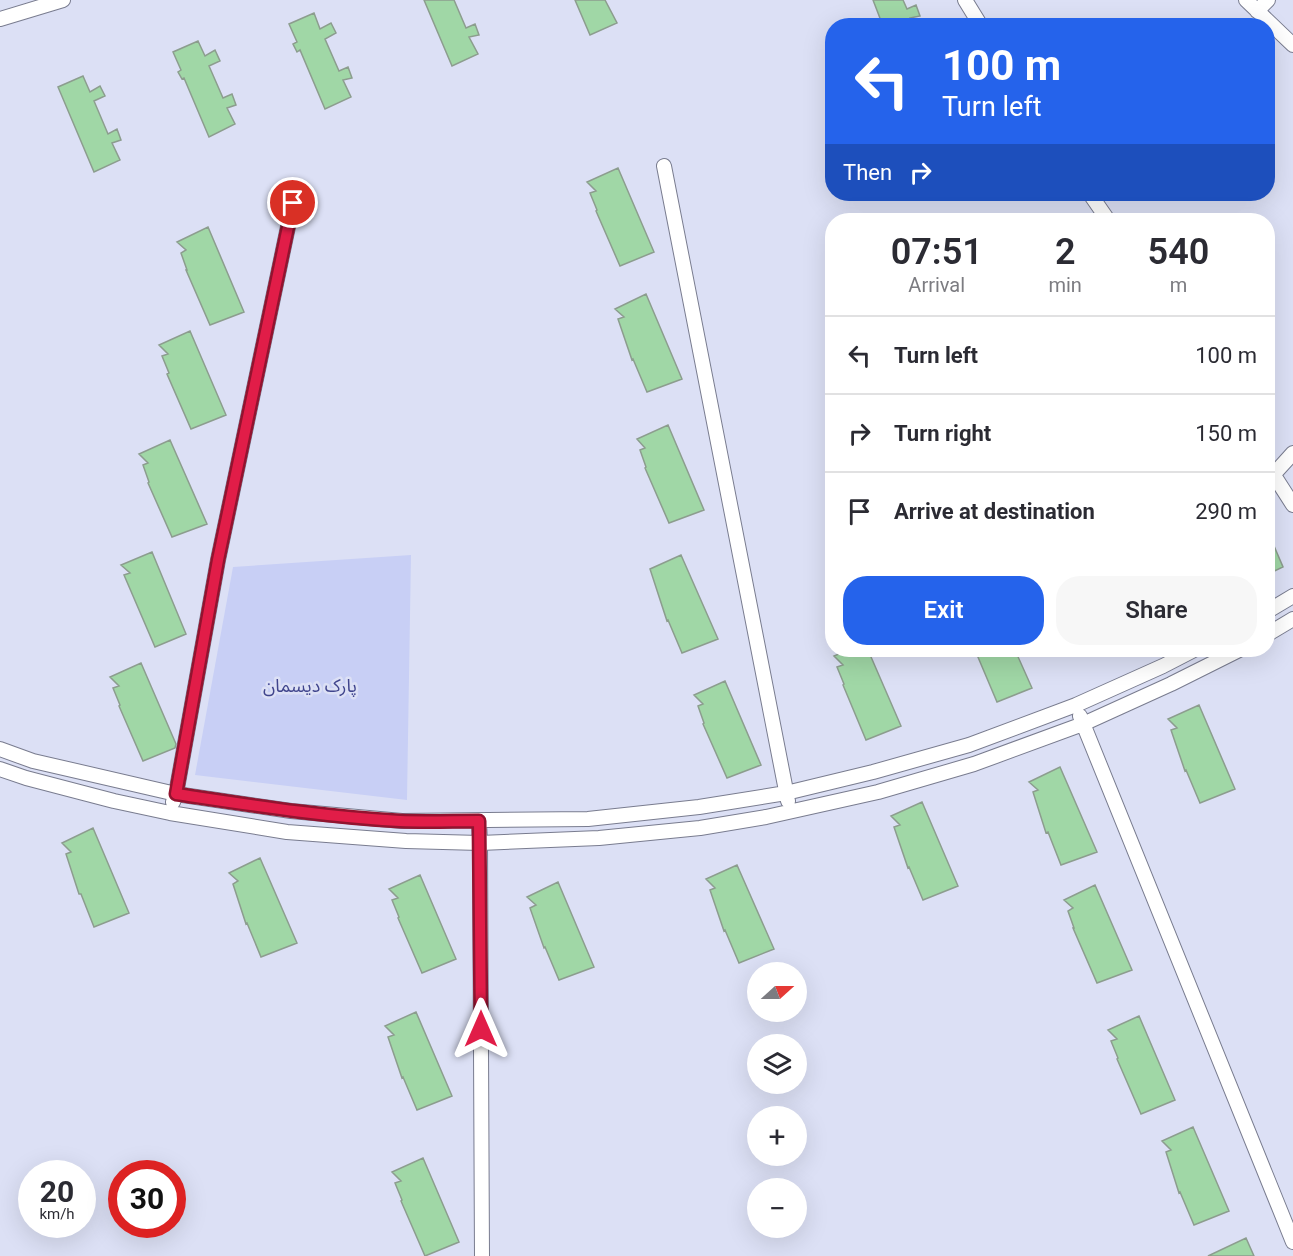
<!DOCTYPE html>
<meta charset="utf-8">
<style>
:root{--surface:#fff;--page:#f7f7f7;--text:#2b2b33;--muted:#7c7c81;--line:#e1e1e2;--accent:#2563eb}
body{margin:0;font-family:Roboto,"Noto Sans Arabic",sans-serif;background:var(--page);color:var(--text);height:100vh;display:flex;flex-direction:column;font-size:22px;white-space:nowrap}
*{box-sizing:border-box;margin:0}
p{font-size:20px;color:var(--muted)}
.icon{flex:none;width:33px;height:33px;fill:none;stroke:currentColor;stroke-width:2;stroke-linecap:round;stroke-linejoin:round}
.map{position:relative;flex:1;overflow:hidden}
.sheet{position:absolute;left:825px;top:213px;width:450px;height:444px;display:flex;flex-direction:column;background:var(--surface);border-radius:24px;box-shadow:0 6px 24px #0002}
.sheet>*{flex:none}
.banner{position:absolute;left:825px;top:18px;width:450px;height:183px;border-radius:24px;box-shadow:0 6px 24px #0002;background:#2563eb;color:#fff;overflow:hidden}
.needle{width:39px;rotate:69deg}
.buttons{position:absolute;left:747px;top:962px;display:grid;gap:12px}
.buttons a{display:grid;place-items:center;width:60px;height:60px;border-radius:50%;background:var(--surface);box-shadow:0 6px 24px #0002;font-size:30px}
.speed{position:absolute;left:18px;top:1160px;display:flex;gap:12px;font-size:30px;font-weight:700;text-align:center}
.speed>*{display:grid;place-content:center;width:78px;height:78px;border-radius:50%;background:var(--surface);box-shadow:0 6px 24px #0002;line-height:1}
.speed small{font-size:15px;font-weight:400}
.speed .limit{border:9px solid #d22;background:#fff;color:#111}
.pin{position:absolute;display:grid;place-items:center;width:51px;height:51px;color:#fff;margin:-26px;border:3px solid #fff;border-radius:50%;box-shadow:0 2px 6px #0007}
.me{position:absolute;width:66px;margin:-33px;rotate:0deg;stroke-linejoin:round;filter:drop-shadow(0 0 4px #0008)}
.turn{display:flex;align-items:center;gap:21px;height:126px;padding:0 18px;font-size:27px}
.turn .icon{width:78px;height:78px;stroke-width:2.5}
.turn b{display:block;font-size:42px;line-height:51px}
.then{display:flex;align-items:center;height:57px;padding:0 18px;background:#0003;gap:12px;font-size:22px}
.eta{display:flex;justify-content:space-evenly;align-items:center;height:102px;text-align:center}
.eta b{font-size:36px;font-weight:600;line-height:42px}
.action{display:flex;gap:12px;margin-top:auto;padding:12px 18px}
.action a{flex:1;height:69px;border-radius:24px;background:var(--accent);color:#fff;font-size:24px;font-weight:600;line-height:69px;text-align:center}
.action a+a{background:var(--page);color:var(--text)}
ul{padding:0;list-style:none}
li{display:flex;align-items:center;gap:18px;height:78px;padding:0 18px;border-top:2px solid var(--line)}
li div{flex:1}
li b{display:block;font-size:22px}
li em{font-style:normal}
.map>svg:first-child{display:block}
</style>
<div class="map">
<svg width="1293" height="1256" viewBox="0 0 1293 1256">
<rect width="100%" height="100%" fill="#dce0f5"/>
<!-- green -->
<path fill="#c8cff5" d="M411,555L407,800L195,775L233,567Z"/>
<!-- building -->
<path fill="#a0d7a6" stroke="#8c9d8e" stroke-width="1.5" d="M424,0H454L466,28L475,24L479,35L469,37L478,54L452,66Z
M575,0H605L617,23L590,35Z
M873,0H903L907,9L916,5L920,16L910,18L914,26H883Z
M314,13L320,29L331,23L336,33L325,39L339,71L348,67L352,78L343,80L351,97L325,109L300,50L297,52L293,44L297,42L289,24Z
M198,41L205,56L215,50L220,61L209,66L223,98L232,94L236,105L227,108L235,124L209,137L184,78L182,79L178,72L181,70L173,52Z
M83,76L90,92L100,86L105,96L94,101L108,134L117,129L121,140L112,143L120,160L94,172L58,87Z
M618,168L654,252L620,266L596,211L597,210L590,193L596,191L587,182Z
M208,227L244,312L210,325L186,270H187L181,253L186,250L177,242Z
M646,294L682,379L647,392L633,359L632,360L618,319L624,317L615,309Z
M190,331L226,415L191,429L167,374L169,373L162,356L168,354L159,345Z
M668,425L704,510L669,523L645,468L646,467L640,450L645,448L637,439Z
M170,440L207,524L172,537L148,483L149,482L143,465L148,463L139,454Z
M1268,532L1283,567L1268,574Z
M152,552L186,634L155,647L124,575L130,573L121,565Z
M681,555L718,639L682,653L668,620L667,621L650,569Z
M848,650H868L901,726L866,740L843,685L844,684L837,667L843,665L834,656Z
M975,650H1015L1032,688L997,702Z
M141,663L176,744L175,748L143,761L119,706L120,705L113,688L119,686L110,677Z
M725,681L761,765L727,778L703,724L704,723L698,706L703,704L694,695Z
M1199,705L1235,789L1200,803L1186,770L1185,771L1171,730L1177,728L1168,719Z
M1060,767L1097,852L1061,865L1048,832L1046,833L1033,792L1038,790L1029,782Z
M922,802L958,886L923,900L909,867L908,868L894,827L900,825L891,816Z
M93,828L129,913L94,927L81,894H79L66,854L71,852L62,843Z
M260,858L297,943L261,957L247,923L246,924L233,884L238,881L229,873Z
M737,865L774,949L739,963L725,930L724,931L710,890L715,888L706,879Z
M420,875L456,959L422,973L398,918L399,917L392,900L398,898L389,889Z
M558,882L594,967L559,980L545,947L544,948L530,908L536,905L527,897Z
M1095,885L1132,970L1097,983L1073,928H1074L1068,911L1073,908L1064,900Z
M416,1012L452,1096L417,1110L403,1077L402,1078L388,1037L394,1035L385,1026Z
M1139,1016L1175,1100L1141,1114L1117,1059L1118,1058L1111,1041L1117,1039L1108,1030Z
M1193,1127L1229,1211L1194,1225L1180,1192L1179,1193L1166,1152L1171,1150L1162,1141Z
M423,1158L459,1242L425,1256L401,1201L402,1200L395,1183L401,1181L392,1172Z
M1246,1238L1254,1256H1208Z"/>
<g fill="none" stroke-linecap="round" stroke-linejoin="round">
<!-- minor casing -->
<g stroke="#797c8f" stroke-width="16">
<path id="minor" d="M965,0L981,26
M1246,0L1293,45
M1257,11L1268,0
M0,19L63,0
M664,166L788,801
M1090,194L1108,220
M1268,466L1293,505
M1273,475L1293,453
M1268,611L1293,596
M1268,634L1293,619
M1080,716L1293,1242
M0,749L33,761L176,794L291,811L402,821L588,819L699,807L786,793L873,772L969,745L1076,705L1163,666L1194,650
M0,769L26,778L114,801L170,813L287,832L406,841L480,843L599,838L700,828L766,817L878,792L974,764L1083,724L1171,684L1239,650
M173,802L176,794L218,560L293,203
M479,821L480,843L482,1256"/>
</g>
<!-- minor -->
<use href="#minor" stroke="#fff" stroke-width="14"/>
</g>
<g fill="none" stroke-linecap="round" stroke-linejoin="round">
<!-- route casing -->
<g stroke="#92132f" stroke-width="15">
<path id="route" d="M293,203L218,560L176,794C250,805 325,817 400,821C426,822 453,821 479,821L481,1029"/>
</g>
<!-- route -->
<use href="#route" stroke="#e11d48" stroke-width="10"/>
</g>
<g text-anchor="middle" dominant-baseline="central" stroke-width="5" stroke-linejoin="round" paint-order="stroke">
<!-- park labels -->
<g font-size="18" fill="#40458d" stroke="#dce0f5">
<text x="310" y="685">پارک دیسمان</text>
</g>
</g>
</svg>
<div class="buttons">
<a><svg class="needle" viewBox="-14 -14 28 28"><path d="M0-13l5 13h-10z" fill="#e53935"/><path d="M0 13l5-13h-10z" fill="#7c7c81"/></svg></a>
<a><svg class="icon" aria-label="layers" viewBox="0 0 24 24"><path d="M12 4l9 5-9 5-9-5zM3 14l9 5 9-5"/></svg></a>
<a>+</a>
<a>−</a>
</div>
<div class="speed"><div>20<small>km/h</small></div><div class="limit">30</div></div>
<div class="pin" style="left:293px;top:203px;background:#d93025"><svg class="icon" aria-label="arrive" viewBox="0 0 24 24"><path d="M6 21V4h12l-3 4 3 4H6"/></svg></div>
<svg class="me" style="left:481px;top:1029px" viewBox="-20 -20 40 40"><path d="M0-17L14 15 0 8-14 15z" fill="#e11d48" stroke="#fff" stroke-width="4"/></svg>
<div class="banner">
<div class="turn"><svg class="icon" aria-label="left" viewBox="0 0 24 24"><path d="M17 20v-9H6M10 6l-5 5 5 5"/></svg><div><b>100 m</b>Turn left</div></div>
<div class="then">Then<svg class="icon" aria-label="right" viewBox="0 0 24 24"><path d="M7 20v-9h11M14 6l5 5-5 5"/></svg></div>
</div>
<section class="sheet">
<div class="eta">
<div><b>07:51</b><p>Arrival</p></div>
<div><b>2</b><p>min</p></div>
<div><b>540</b><p>m</p></div>
</div>
<ul>
<li><svg class="icon" aria-label="left" viewBox="0 0 24 24"><path d="M17 20v-9H6M10 6l-5 5 5 5"/></svg><div><b>Turn left</b></div><em>100 m</em></li>
<li><svg class="icon" aria-label="right" viewBox="0 0 24 24"><path d="M7 20v-9h11M14 6l5 5-5 5"/></svg><div><b>Turn right</b></div><em>150 m</em></li>
<li><svg class="icon" aria-label="arrive" viewBox="0 0 24 24"><path d="M6 21V4h12l-3 4 3 4H6"/></svg><div><b>Arrive at destination</b></div><em>290 m</em></li>
</ul>
<div class="action"><a>Exit</a><a>Share</a></div>
</section>
</div>
